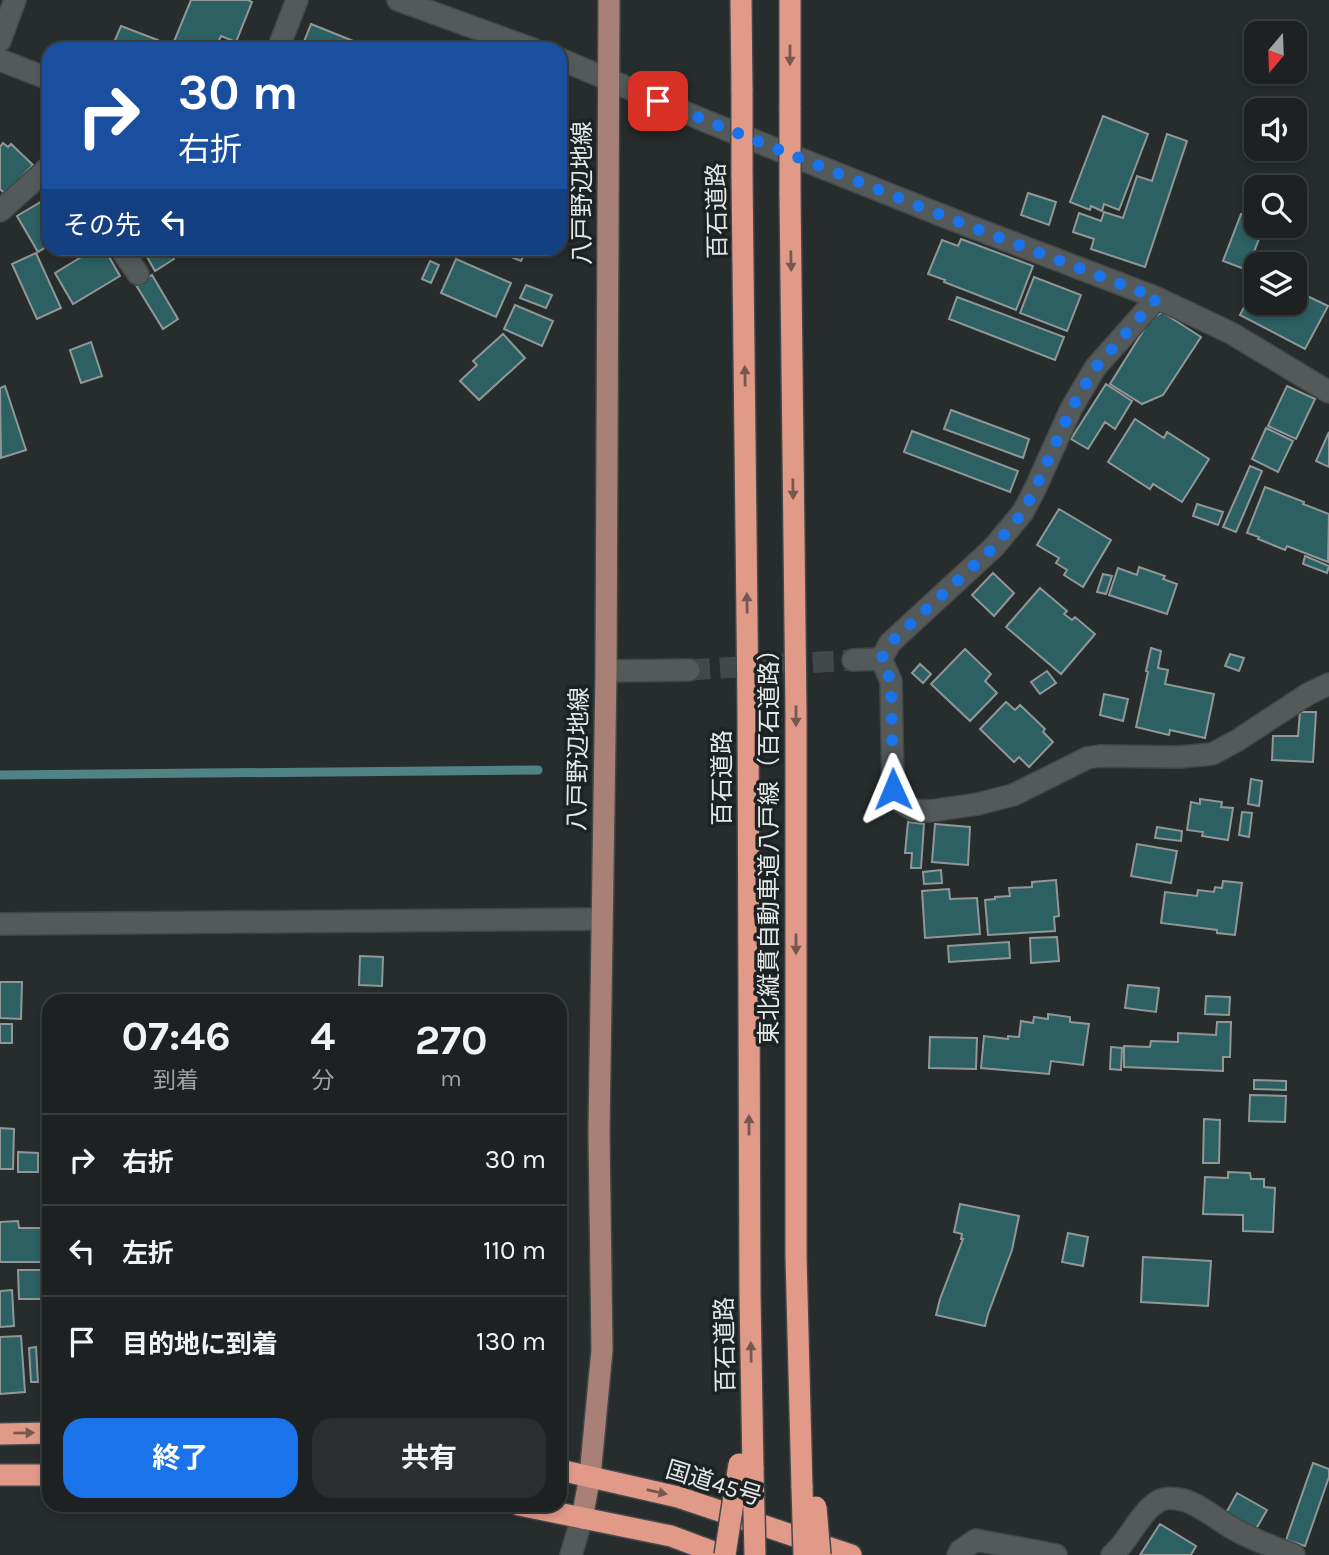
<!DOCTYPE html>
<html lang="ja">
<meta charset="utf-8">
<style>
:root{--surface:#1d2121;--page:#2a2e2e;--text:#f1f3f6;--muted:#a0a3a5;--line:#3b3e3f;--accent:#1a73e8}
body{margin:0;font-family:Karla,"Noto Sans JP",sans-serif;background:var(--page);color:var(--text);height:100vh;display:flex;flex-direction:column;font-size:26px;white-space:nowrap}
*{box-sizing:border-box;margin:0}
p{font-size:23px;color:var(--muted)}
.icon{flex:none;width:38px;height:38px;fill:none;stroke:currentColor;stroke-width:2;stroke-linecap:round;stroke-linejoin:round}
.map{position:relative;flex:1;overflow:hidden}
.drawer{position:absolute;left:42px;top:994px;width:525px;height:518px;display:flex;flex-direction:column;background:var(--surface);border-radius:21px;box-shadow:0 4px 10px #0003,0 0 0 2px var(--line)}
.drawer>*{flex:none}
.top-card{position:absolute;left:42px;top:42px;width:525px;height:214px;border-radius:21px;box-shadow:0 4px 10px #0003,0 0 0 2px var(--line);background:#1a4fa0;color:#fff;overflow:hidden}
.needle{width:46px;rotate:199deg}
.fabs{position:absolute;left:1244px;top:21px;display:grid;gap:14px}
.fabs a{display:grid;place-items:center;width:63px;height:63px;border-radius:14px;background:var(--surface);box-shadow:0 4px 10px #0003,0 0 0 2px var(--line);font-size:35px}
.pin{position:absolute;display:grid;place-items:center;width:60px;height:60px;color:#fff;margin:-30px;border-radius:14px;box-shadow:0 4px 10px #0006}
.me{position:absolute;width:77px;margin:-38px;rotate:359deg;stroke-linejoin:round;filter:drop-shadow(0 0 5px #0008)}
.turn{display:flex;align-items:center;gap:24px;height:147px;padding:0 21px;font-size:32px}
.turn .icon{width:91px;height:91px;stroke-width:2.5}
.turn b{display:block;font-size:49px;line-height:60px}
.then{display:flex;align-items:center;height:66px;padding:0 21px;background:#0003;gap:14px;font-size:26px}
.eta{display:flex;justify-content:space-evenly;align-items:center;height:119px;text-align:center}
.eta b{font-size:42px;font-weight:700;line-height:49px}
.cta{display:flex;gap:14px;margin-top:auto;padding:14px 21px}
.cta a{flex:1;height:80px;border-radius:21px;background:var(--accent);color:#fff;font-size:28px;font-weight:700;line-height:80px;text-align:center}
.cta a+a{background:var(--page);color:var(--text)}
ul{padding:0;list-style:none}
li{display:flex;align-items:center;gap:21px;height:91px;padding:0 21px;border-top:2px solid var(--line)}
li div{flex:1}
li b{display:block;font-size:26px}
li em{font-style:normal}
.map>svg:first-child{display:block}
</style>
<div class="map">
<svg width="1329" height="1555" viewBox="0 0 1329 1555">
<rect width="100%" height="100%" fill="#272c2c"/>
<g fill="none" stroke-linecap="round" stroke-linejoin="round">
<!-- stream -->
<path stroke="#4f8386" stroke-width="9" d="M0,775L538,770"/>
</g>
<!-- building -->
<path fill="#2c6063" stroke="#919797" stroke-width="2" d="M191,0H248L252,2L236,42L221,36L215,49H206L200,46L199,49H187L173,44Z
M311,24L373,49H301Z
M121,26L158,40L155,49H116L112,47Z
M1103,116L1148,134L1119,210L1104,204L1102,211L1091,206L1090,210L1070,202Z
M1167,134L1187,141L1145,267L1091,249L1094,239L1073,232L1079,213L1101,221L1104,212L1123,218L1137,176L1152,181Z
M3,143L8,147L11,144L33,165L5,194L0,189V147Z
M1028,193L1056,202L1049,225L1021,215Z
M49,197V245L38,252L17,216Z
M1241,214L1256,221V226H1264L1247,270L1223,261Z
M961,239L1033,266L1016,310L944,282L945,280L928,274L942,240L958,246Z
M96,248H104L120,276L73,304L55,273Z
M142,248H168L174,259L155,271Z
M489,248H527L521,261Z
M36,253L61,308L37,319L12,264Z
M456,259L511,283L496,317L441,293Z
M430,261L439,265L431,283L422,279Z
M152,275L178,319L163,329L136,285Z
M1034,277L1081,295L1067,331L1020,313Z
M1295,282L1304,287L1301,293L1328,306L1305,349L1240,315L1256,283V303H1295Z
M526,285L552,295L546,308L520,298Z
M957,297L1064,337L1055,360L949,319Z
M515,305L553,321L542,346L504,329Z
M1162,312L1201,337L1163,395L1142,404L1110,384L1150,320Z
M503,334L525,358L479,400L460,381L477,365L473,361Z
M91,342L102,376L81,383L70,350Z
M1106,384L1132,401L1115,429L1105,422L1088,449L1071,439Z
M5,386L26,450L1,458L0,388Z
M1287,386L1315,399L1296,439L1268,426Z
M951,410L1029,439L1023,458L944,429Z
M1135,419L1164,438L1167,432L1209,459L1182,502L1153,484L1150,489L1108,462Z
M1266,428L1293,441L1278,472L1252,459Z
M912,431L1018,471L1010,492L904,452Z
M1329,432V467L1316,461Z
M1250,466L1262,471L1236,532L1223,527Z
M1265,487L1304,502L1303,504L1329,514L1328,562L1287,546L1285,550L1258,539L1259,537L1247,533Z
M1197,504L1223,512L1218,525L1193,516Z
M1059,509L1111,540L1083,587L1064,575L1067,570L1056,563L1059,558L1037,545Z
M1305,556L1329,566L1327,573L1303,564Z
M1139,567L1165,576L1163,579L1177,584L1167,614L1109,595L1118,568L1137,575Z
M993,573L1014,593L994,616L972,595Z
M1103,574L1112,576L1106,594L1097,592Z
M1040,588L1067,611L1064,614L1072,620L1075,617L1095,634L1061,674L1006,627Z
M1151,648L1161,651L1158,668L1168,670L1165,684L1214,694L1205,738L1170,730L1169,735L1136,727L1148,672L1146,671Z
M965,649L991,674L985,681L997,693L970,721L931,684Z
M1230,654L1244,658L1239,671L1225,666Z
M920,664L931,674L923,683L912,673Z
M1047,671L1056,683L1040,694L1031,682Z
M1104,694L1128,699L1123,721L1100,715Z
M1006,702L1015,710L1020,705L1045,729L1043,732L1053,742L1029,767L1019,757L1014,762L980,729Z
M1300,712H1316L1313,762L1272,760L1273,736H1298Z
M1251,779L1262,781L1259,806L1248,804Z
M1200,799L1222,802L1221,807L1233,808L1228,840L1202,836L1203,832L1187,830L1191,802L1200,804Z
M1242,812L1252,813L1249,837L1239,835Z
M908,822L924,824L921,868H911L912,853H905Z
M935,824L970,827L968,865L932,862Z
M1157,827L1182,831L1181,841L1155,838Z
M1137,844L1177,851L1171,883L1131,876Z
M941,870L942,883L924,884L923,872Z
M1056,880L1059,916L1054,917L1055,931L988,935L985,900L995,899V897L1010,896L1009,888L1032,887V882Z
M1223,881L1242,883L1235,935L1217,933V930L1161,923L1165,892L1197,896L1198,890L1214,892L1215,887L1222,888Z
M949,889L950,899L977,898L980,934L925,938L922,891Z
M1057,937L1059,961L1031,963L1030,938Z
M1009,942L1010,958L949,962L948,946Z
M360,956L383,957L382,986L359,985Z
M0,982H22L21,1019L0,1018Z
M1128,985L1159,988L1156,1012L1125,1008Z
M1206,996L1230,997L1229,1015L1205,1014Z
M352,997H392L391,1001H352Z
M1048,1014L1070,1017V1022L1089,1024L1083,1065L1051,1061L1049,1074L981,1068L984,1036L1008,1039V1036L1019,1037L1021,1021L1033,1023L1034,1017L1048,1019Z
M1217,1022H1231L1230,1057H1223V1071L1124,1067V1046L1150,1047L1151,1041L1178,1042V1033L1216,1035Z
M0,1024H12V1043H0Z
M930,1037L977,1038L976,1069L929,1068Z
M1111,1047L1122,1048L1121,1070L1110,1069Z
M1254,1080L1286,1081V1090L1254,1089Z
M1250,1095L1286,1096L1285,1122L1249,1121Z
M1204,1119L1220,1120L1219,1163H1203Z
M0,1128L14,1129L13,1169H0Z
M18,1152L38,1153V1172H18Z
M1228,1172L1250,1173L1251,1179H1264V1187L1275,1188L1273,1232L1243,1231V1215L1203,1214L1205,1177L1228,1178Z
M960,1204L1019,1216L1012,1250L988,1314L985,1326L936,1315L940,1299L963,1239H961L962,1234L954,1232Z
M18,1221L19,1228H48V1262H0V1222Z
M1068,1233L1088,1237L1083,1266L1062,1262Z
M1143,1257L1211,1261L1208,1306L1141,1302Z
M18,1270H49V1299H19Z
M12,1290L14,1326L0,1327V1291Z
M21,1336L25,1392L0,1394V1337Z
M36,1347L38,1382H31L29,1348Z
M1313,1463L1329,1469V1477L1305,1546L1286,1540Z
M1237,1493L1267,1510L1256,1529L1226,1513Z
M1160,1524L1196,1546L1191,1555H1140Z"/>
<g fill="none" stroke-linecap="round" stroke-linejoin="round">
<!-- minor-tunnel -->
<path stroke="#434848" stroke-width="21" stroke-dasharray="21 10" stroke-linecap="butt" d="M689,670L853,660"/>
<!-- minor casing -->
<g stroke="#434748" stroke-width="24">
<path id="minor" d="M398,0L533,49
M0,41L15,0
M278,49L297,0
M560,59L708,122L951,219L1157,298L1231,333L1329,392
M0,60L49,79
M0,211L49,167
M120,248L138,274
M881,659L891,681L893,789L902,803L913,810L930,811L978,804L1013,795L1087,758L1100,756L1179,757L1212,754L1238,740L1308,694L1329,684
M853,660L881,659L890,643L994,547L1023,512L1035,489L1071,409L1095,368L1157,298
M606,671L689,670
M0,924L602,919
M571,1555L582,1518
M958,1555L960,1551L976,1540L1056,1555
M1112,1555C1128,1542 1136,1519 1153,1505C1162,1497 1171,1497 1183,1500C1198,1503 1220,1522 1234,1529C1253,1540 1273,1547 1294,1555"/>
</g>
<!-- major casing -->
<g stroke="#434748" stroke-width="24">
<path id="major" d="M582,1518L590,1476L602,1350L599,1132L606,671L609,0"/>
</g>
<!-- highway casing -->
<g stroke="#434748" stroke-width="24">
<path id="highway" d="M741,0L742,90
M790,110V0
M742,175L748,709L750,1295L753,1469
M790,193L796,713V1256L802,1488
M0,1434L49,1433
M560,1470L678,1497L851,1555
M0,1475H49
M519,1505L671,1536L722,1555"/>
</g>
<!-- minor -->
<use href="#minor" stroke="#545a5a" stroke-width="21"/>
<!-- major -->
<use href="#major" stroke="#a98076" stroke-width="21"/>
<!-- highway -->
<use href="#highway" stroke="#e29a88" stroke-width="21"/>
<!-- highway-bridge casing -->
<g stroke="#434748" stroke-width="24" stroke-linecap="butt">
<path id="highway-bridge" d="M742,90V175
M790,110V193
M753,1469L755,1555
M802,1488L804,1555
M816,1507L820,1555
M725,1555L739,1464"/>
</g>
<!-- highway-bridge -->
<use href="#highway-bridge" stroke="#e29a88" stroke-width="21"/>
</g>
<!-- one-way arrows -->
<defs><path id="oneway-solid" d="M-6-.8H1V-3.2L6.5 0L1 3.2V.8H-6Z" transform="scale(1.75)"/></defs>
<g fill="#765850">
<use href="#oneway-solid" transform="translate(790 55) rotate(90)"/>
<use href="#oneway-solid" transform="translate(791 261) rotate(89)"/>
<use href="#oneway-solid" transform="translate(745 376) rotate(-91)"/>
<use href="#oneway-solid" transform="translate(793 489) rotate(89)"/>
<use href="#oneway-solid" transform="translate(747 603) rotate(-91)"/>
<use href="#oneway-solid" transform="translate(796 716) rotate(90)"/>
<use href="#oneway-solid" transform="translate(796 944) rotate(90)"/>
<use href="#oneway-solid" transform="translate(749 1125) rotate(-90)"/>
<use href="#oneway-solid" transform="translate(751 1352) rotate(-91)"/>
<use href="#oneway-solid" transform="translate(24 1433) rotate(-1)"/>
<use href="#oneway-solid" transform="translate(657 1492) rotate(13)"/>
</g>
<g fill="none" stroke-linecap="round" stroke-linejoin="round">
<!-- route -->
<path stroke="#1a73e8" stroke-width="12" stroke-dasharray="0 21.6" d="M658,101L951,219L1157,298L1095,368L1071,409L1035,489L1023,512L994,547L890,643L881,659L891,681L893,789"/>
</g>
<g text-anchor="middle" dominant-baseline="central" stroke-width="7" stroke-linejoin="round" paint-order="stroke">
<!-- street labels -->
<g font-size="24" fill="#e4e8e8" stroke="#1d2223">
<text transform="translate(582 193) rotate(-90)">八戸野辺地線</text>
<text transform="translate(717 211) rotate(-91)">百石道路</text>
<text transform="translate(578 759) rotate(-89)">八戸野辺地線</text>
<text transform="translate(722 778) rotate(-90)">百石道路</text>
<text transform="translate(769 841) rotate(-90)">東北縦貫自動車道八戸線（百石道路）</text>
<text transform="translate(725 1345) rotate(-91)">百石道路</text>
<text transform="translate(714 1483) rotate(17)">国道45号</text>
</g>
</g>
</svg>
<div class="fabs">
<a><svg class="needle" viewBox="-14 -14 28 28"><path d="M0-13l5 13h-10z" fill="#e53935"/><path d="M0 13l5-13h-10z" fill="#a0a3a5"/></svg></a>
<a><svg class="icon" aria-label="sound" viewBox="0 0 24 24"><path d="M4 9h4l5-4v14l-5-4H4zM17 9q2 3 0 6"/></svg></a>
<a><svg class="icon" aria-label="search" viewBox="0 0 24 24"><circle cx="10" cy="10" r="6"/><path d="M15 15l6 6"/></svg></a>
<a><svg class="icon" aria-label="layers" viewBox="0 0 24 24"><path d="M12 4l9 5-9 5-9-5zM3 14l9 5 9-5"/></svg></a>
</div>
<div class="pin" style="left:658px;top:101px;background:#d93025"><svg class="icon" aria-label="arrive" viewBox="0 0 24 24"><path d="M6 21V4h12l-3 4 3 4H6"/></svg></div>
<svg class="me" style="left:893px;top:789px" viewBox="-20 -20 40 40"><path d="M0-17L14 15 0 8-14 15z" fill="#1a73e8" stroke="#fff" stroke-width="4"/></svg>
<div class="top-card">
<div class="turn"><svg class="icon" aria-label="right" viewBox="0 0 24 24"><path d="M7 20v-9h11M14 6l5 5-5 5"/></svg><div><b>30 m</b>右折</div></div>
<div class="then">その先<svg class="icon" aria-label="left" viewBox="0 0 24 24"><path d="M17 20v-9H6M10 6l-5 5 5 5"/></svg></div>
</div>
<section class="drawer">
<div class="eta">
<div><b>07:46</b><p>到着</p></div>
<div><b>4</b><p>分</p></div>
<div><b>270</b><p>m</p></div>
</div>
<ul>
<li><svg class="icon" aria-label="right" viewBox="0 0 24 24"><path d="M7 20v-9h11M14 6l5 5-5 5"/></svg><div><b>右折</b></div><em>30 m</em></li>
<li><svg class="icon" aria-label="left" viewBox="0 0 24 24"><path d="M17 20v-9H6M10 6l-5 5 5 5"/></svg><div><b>左折</b></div><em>110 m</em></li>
<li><svg class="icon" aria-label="arrive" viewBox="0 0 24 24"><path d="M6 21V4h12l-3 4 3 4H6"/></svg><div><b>目的地に到着</b></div><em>130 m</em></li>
</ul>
<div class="cta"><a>終了</a><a>共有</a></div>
</section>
</div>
